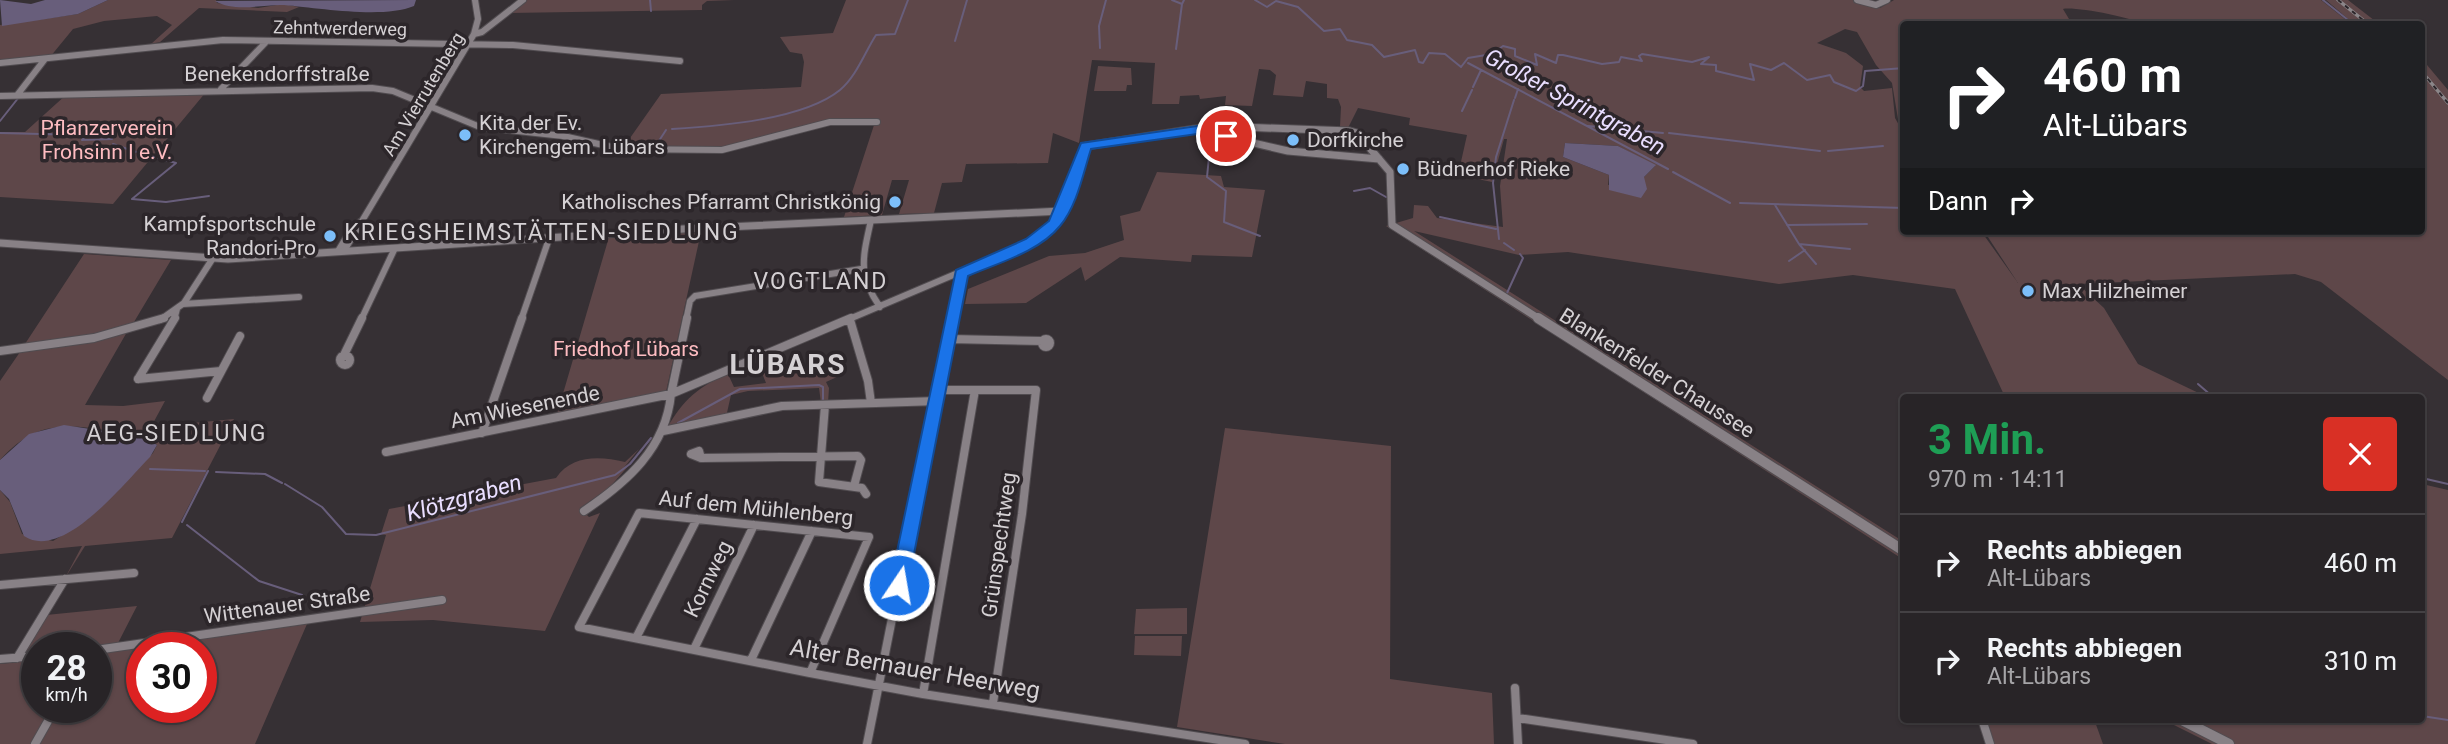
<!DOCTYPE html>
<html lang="de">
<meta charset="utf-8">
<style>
:root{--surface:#282427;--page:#302c2f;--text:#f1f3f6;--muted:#a5a4a7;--line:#444144}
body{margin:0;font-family:Roboto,sans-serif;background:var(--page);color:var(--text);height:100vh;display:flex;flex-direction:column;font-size:26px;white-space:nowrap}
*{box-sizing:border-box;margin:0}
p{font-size:23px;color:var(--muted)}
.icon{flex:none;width:38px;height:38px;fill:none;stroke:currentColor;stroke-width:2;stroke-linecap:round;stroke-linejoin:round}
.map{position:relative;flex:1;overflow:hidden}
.panel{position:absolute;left:1900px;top:394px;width:525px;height:329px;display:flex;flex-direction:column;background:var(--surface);border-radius:7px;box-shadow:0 2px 5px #0004,0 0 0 2px var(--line)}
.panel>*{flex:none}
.hud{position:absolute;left:1900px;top:21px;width:525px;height:214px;border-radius:7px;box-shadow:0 2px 5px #0004,0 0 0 2px var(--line);background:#202124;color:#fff;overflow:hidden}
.speed{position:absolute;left:21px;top:632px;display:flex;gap:14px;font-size:35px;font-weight:700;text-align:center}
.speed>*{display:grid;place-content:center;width:91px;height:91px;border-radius:50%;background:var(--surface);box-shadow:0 2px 5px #0004,0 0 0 2px var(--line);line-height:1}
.speed small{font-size:18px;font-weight:400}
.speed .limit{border:10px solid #d22;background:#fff;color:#111}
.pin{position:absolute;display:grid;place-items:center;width:60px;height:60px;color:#fff;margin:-30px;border:4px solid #fff;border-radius:50%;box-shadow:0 2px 7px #0007}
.me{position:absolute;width:77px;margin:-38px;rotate:12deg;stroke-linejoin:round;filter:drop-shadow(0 0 5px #0008)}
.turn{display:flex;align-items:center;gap:24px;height:147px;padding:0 28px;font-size:32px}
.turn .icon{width:91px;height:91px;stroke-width:2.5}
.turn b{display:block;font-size:49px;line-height:60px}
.then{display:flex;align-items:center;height:66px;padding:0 28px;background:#0003;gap:14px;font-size:26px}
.round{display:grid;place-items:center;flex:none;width:74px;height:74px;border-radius:7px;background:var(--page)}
.summary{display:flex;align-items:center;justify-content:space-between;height:119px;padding:0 28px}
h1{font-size:42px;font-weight:700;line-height:52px;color:#1e9e55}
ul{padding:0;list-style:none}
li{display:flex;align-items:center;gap:21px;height:98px;padding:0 28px;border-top:2px solid var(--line)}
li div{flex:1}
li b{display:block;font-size:26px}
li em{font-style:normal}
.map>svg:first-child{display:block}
</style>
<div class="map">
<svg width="2448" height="744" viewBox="0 0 2448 744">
<rect width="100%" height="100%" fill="#363034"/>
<!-- green -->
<path fill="#5e4749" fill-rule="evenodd" d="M108,0H216L217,3L258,8L283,4L299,7L287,12L199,8L160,42L151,44L172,25L157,16L104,21L73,29L50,57L0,62V25L78,14Z
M527,0H734L707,1L702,5V10L507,13Z
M846,0H1854L1880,8L1894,0H2321L2351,24H2141C2133,17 2072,6 2063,9L2072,24H1904V130L1898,119L1892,83L1876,65L1857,32L1845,29L1817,43L1846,53L1863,66L1860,87L1864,91L1892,88L1895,118L1904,134V231H1981L2018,283L1984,231H2422V59L2448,90V380L2321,282L2295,274L2078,284L2104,308L2138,364L2207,397H2005L1955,289L1853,275L1779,284L1568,252L1519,255L1414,231L1904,542V560L1386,226L1413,218L1414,205L1428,206L1437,218L1503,227L1500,186L1507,139H1504L1492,182L1458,175L1467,135L1409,125L1410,118L1358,108L1348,128L1340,127L1341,107L1338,99L1327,98V84L1306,81L1303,97L1273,95L1276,75L1270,70L1259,69L1252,106L1225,105L1226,96L1200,99L1199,95L1180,96L1179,104H1152L1155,63L1092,60L1079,143L1053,133L1048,163L966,164L962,182L942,183L934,213L899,214L909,180H892L882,215L844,217L875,122L835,120L723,149L623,148L661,94L801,87L804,62L802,54L790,52L780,37L833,33ZM1565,143L1618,146L1655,166L1644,177L1608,185L1609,175L1563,157Z
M2326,0H2348L2379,24H2354Z
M1098,66L1131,68L1132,85H1127L1126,91H1094Z
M206,92L113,204L0,197V132H25L67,94Z
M1157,172L1221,176L1224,187L1265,190L1252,257L1192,255L1191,262L1120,257L1085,281L1081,267L1026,303L965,304L968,289L1049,256L1085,253L1124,240L1120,216L1140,211Z
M701,232L666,392L557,414L609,237Z
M84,254L171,260L131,327L23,347Z
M127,332L85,405L123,406L165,401L151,427L234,419L172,538L85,546L65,578L82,546L0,554V490L10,502L22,534L53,541L88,519L153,453L157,445C142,436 128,434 110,431C63,423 34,422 0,460V381L20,352Z
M762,361L766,369L834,366L837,377L826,382L829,388L828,403H821L819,388L748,391L731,395L726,417L667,428C683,400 699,386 728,374L734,387L766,383L758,363Z
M1225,428L1391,446L1390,679L1492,693L1494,744H1285L1177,727Z
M645,447L609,488L580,508L589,517L600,513L545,631L433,620L360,622L386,535L381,534L389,509L556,478C572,455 599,456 625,462L639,449L622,470Z
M2422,484L2448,490V744H2212L2162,719H2422Z
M137,606L118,643L82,647L37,648V651L23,653L46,615Z
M1187,608V634H1134L1136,609Z
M307,624L255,744H37L58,707H96V654L142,648V707H201V648L145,647Z
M1135,636H1182L1181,656L1134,655Z
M37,660V707H54L33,744H0V664Z
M1980,719H2094L2103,744H1988Z"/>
<!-- water -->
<path fill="#685e7b" d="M0,0L31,4L45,0H108L78,14L2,26Z
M416,0L414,6C383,19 319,8 284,5C263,4 236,13 215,1Z
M1565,143L1618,146L1656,165L1644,177L1647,189L1641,198L1609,190V175L1563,157Z
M64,425L143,437L157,445L150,457C125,482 63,562 24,536L9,499L0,490V460L29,434Z"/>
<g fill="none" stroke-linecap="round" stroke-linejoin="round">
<!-- stream -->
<path stroke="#685e7b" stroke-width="2" d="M650,0L651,11
M1172,0L1182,4L1184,0
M1255,0L1267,7L1276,1L1298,7L1324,31L1340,29L1347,40L1372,45L1384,57L1415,50L1419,62L1423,63L1429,53L1445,54L1461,67L1468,58L1492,54L1503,46L1515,49V56L1537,65L1535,54L1556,63L1558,55H1563L1602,64L1619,62L1621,57L1642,61L1639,56L1642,54L1692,62L1709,57L1701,64L1716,65V71L1754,80L1750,64L1771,70L1784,63L1807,80L1830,75L1834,82L1856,91L1863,86L1865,71L1904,68
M2323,0L2353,24
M955,41L967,0
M1100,48L1099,26L1106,0
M1176,49L1182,4
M1468,63L1668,169
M1473,87L1481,70
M1515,98L1518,89
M1462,111L1472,90
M0,121L19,97
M1588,126L1663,133
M672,129C719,126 803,120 840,90C856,77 865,52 876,35L895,34L908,0
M0,133L82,135
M1669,133L1820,151
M87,135L82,140L112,139
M113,144L136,152
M655,147L666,130
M1828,151L1883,146
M141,153L176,163L132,199L166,202L209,196
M1209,157L1207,177L1226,191L1224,222L1260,236
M1673,172L1730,203
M1354,191L1370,188L1386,197
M1740,203L1904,208
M1775,205L1799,244L1816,264
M1440,217L1496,229
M1787,225L1867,224
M1499,239L1493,183L1496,157L1514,100
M1504,243L1514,250
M1799,244L1850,249
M1789,261L1805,250
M1507,293L1523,258L1520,254
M2198,384L2213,397
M678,423L740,389L819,385L823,387V401
M150,469L205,471
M216,472L265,474L282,483
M2422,478L2448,484
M285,484L322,507L346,534L376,535L615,475L630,464L651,438
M182,522L208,471
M187,525L259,581L302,595
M2422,716L2448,720"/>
<!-- minor-far1 casing -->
<g stroke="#514c50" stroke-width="8">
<path id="minor-far1" d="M1857,0L1876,5L1887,0
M474,34L482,32L523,0
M0,63L223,40L513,45L680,61
M221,89L265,43
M18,94L45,59
M0,96L372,88L393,91L480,127L563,136L621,149L722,150L830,122H877
M871,220C863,257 857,274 880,307
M338,251L352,228L360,222
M344,251L474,34L478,19L475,0
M183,304L299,297
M160,320L184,303L213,258
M174,320L177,309
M361,320L395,248
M521,320L550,236
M686,320L690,301L695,296L861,269
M847,320L1031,242L1054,224L1062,211
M952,320L961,273"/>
</g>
<!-- minor casing -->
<g stroke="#514c50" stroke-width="10">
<path id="minor" d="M850,320L868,381L871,403
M1042 343a4 4 0 1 1 8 0a4 4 0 1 1-8 0Z
M950,339L1043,341
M0,351L94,338L164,318
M340 360a5 5 0 1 1 10 0a5 5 0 1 1-10 0Z
M343,357L362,318
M138,379L221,371
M138,379L175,318
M940,390H1036L1022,514L993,703
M207,398L240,336
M825,405L819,482L862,488L866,494
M663,431L782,406L938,401
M482,433L522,318
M699,451L701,458L691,454Z
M386,452L671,394L687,318
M701,458L858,456L861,460L854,486
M584,511C627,482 666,448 671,394L851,318
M639,513L869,537L810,673L579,627Z
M0,585L134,573
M636,638L697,519
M694,649L754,525
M96,650L442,600
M17,658L65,579
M0,659L37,656
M751,660L812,531
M810,673L923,694L1245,744
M1515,688L1518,744
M923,694L975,390
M1518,718L1693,744
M1982,719L1990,744
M35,744L56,707
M867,744L952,318"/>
</g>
<!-- tertiary-far1 casing -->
<g stroke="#514c50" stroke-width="9">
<path id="tertiary-far1" d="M1202,131L1288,151L1379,159
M0,243L228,259L683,229L1062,211L1086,146L1214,126L1350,131L1357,133L1390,172L1392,225L1541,320"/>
</g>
<!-- tertiary casing -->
<g stroke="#514c50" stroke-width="12">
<path id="tertiary" d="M1538,318L1904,551
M2180,719L2229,744"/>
</g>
<!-- minor-far1 -->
<use href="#minor-far1" stroke="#888186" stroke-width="6"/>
<!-- minor -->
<use href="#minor" stroke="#888186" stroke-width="8"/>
<!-- tertiary-far1 -->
<use href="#tertiary-far1" stroke="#888186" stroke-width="7"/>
<!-- tertiary -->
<use href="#tertiary" stroke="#888186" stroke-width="10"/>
<!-- rail casing -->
<g stroke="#8b8689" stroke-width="3.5">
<path id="rail" d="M2338,0L2368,24
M2422,72L2448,103"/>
</g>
<!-- rail -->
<use href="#rail" stroke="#2c262a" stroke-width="2" stroke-dasharray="4.5" stroke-linecap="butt"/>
</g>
<!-- route -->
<path fill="#1a73e8" stroke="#114b97" stroke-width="2" d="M1197,126L1233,136L1226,140L1197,134L1091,149C1083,174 1077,206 1060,226C1039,252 998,263 968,276L908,585L899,593L892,591L890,585L956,270L1026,239L1049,221L1081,143Z"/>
<!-- markers -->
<g fill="#7cbef9" stroke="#2c262a" stroke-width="2.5">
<circle cx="465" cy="135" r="7"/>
<circle cx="1293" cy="140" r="7"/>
<circle cx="1403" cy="169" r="7"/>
<circle cx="895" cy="202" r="7"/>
<circle cx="330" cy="236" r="7"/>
<circle cx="2028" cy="291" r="7"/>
</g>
<g text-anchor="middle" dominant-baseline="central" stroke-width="7" stroke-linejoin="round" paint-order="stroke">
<!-- far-street labels -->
<g font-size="18" fill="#d5d1d4" stroke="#2c262a">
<text transform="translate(340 28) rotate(1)">Zehntwerderweg</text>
<text transform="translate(423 94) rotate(-59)">Am Vierrutenberg</text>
</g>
<!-- street labels -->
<g font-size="21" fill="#d5d1d4" stroke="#2c262a">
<text x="277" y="74">Benekendorffstraße</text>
<text transform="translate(1657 373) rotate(32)">Blankenfelder Chaussee</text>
<text transform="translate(525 407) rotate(-11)">Am Wiesenende</text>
<text transform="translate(756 508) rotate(6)">Auf dem Mühlenberg</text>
<text transform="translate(999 545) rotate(-82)">Grünspechtweg</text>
<text transform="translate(708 579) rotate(-64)">Kornweg</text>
<text transform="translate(287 605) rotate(-8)">Wittenauer Straße</text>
</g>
<!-- poi labels -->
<g font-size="21" fill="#d5d1d4" stroke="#2c262a" text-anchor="start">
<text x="479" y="123">Kita der Ev.<tspan x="479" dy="24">Kirchengem. Lübars</tspan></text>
<text x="1307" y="140">Dorfkirche</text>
<text x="1417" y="169">Büdnerhof Rieke</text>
<text x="881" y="202" text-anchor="end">Katholisches Pfarramt Christkönig</text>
<text x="316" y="224" text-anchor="end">Kampfsportschule<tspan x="316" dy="24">Randori-Pro</tspan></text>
<text x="2042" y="291">Max Hilzheimer</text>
</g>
<!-- park labels -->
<g font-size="21" fill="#febcc1" stroke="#2c262a">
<text x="107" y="128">Pflanzerverein<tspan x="107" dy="24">Frohsinn I e.V.</tspan></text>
<text x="626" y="349">Friedhof Lübars</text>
</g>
<!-- water labels -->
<g font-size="23" font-style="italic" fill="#e9deff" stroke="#2c262a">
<text transform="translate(1575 102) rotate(28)">Großer Sprintgraben</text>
<text transform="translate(464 498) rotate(-16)">Klötzgraben</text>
</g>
<!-- neighbourhood labels -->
<g font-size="23" letter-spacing="2" fill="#d5d1d4" stroke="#2c262a">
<text x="542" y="232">KRIEGSHEIMSTÄTTEN-SIEDLUNG</text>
<text x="821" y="281">VOGTLAND</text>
<text x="177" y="433">AEG-SIEDLUNG</text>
</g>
<!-- near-street labels -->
<g font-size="24" fill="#d5d1d4" stroke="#2c262a">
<text transform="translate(915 669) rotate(10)">Alter Bernauer Heerweg</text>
</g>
<!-- district labels -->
<g font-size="28" font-weight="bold" letter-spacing="2" fill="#d5d1d4" stroke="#2c262a">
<text x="788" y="364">LÜBARS</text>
</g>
</g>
</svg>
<div class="speed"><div>28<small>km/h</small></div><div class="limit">30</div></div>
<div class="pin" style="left:1226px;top:136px;background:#d93025"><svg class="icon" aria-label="arrive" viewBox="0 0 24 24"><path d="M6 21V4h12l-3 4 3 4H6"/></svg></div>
<svg class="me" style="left:899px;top:585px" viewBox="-20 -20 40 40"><circle r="17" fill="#1a73e8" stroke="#fff" stroke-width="3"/><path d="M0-11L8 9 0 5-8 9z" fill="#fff"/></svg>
<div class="hud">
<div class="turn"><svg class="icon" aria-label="right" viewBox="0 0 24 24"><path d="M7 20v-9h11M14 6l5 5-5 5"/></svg><div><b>460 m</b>Alt-Lübars</div></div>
<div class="then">Dann<svg class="icon" aria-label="right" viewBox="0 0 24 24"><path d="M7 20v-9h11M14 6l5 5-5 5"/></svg></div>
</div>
<section class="panel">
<div class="summary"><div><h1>3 Min.</h1><p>970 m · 14:11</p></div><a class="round" style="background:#d93025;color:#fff"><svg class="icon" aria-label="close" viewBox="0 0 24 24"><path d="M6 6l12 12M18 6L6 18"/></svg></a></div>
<ul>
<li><svg class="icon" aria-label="right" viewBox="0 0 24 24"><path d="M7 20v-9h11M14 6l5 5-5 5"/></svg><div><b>Rechts abbiegen</b><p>Alt-Lübars</p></div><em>460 m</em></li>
<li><svg class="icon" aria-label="right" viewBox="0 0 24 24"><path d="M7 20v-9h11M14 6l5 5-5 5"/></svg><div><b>Rechts abbiegen</b><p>Alt-Lübars</p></div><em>310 m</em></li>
</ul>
</section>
</div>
